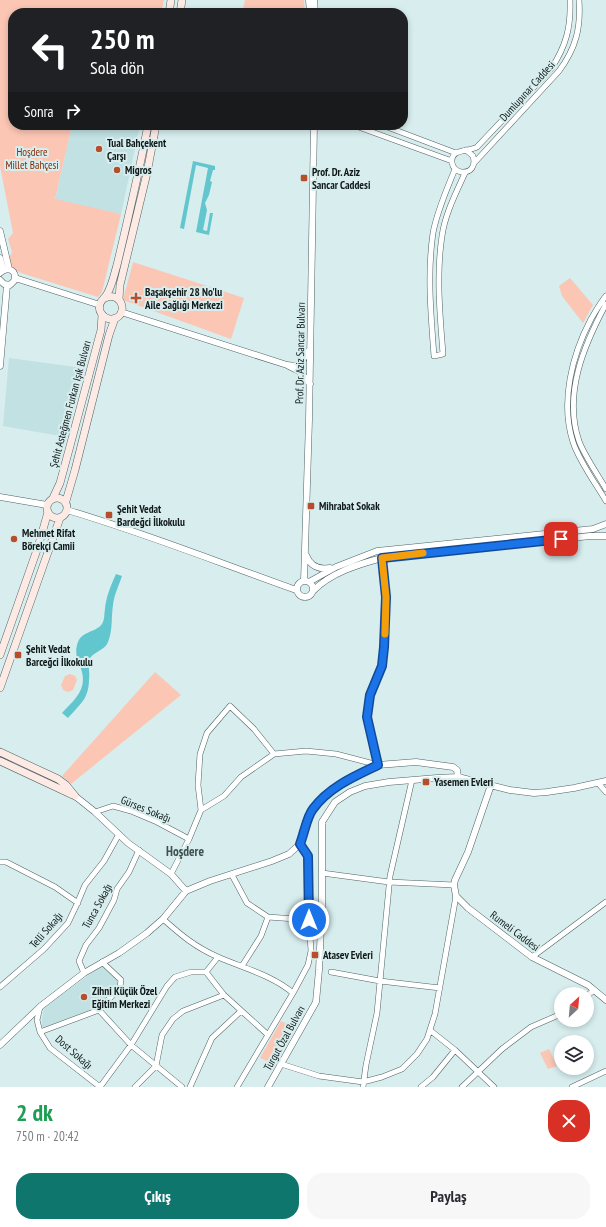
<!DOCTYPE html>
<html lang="tr">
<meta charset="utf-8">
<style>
:root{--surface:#fff;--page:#f7f7f7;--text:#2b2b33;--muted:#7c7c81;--accent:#0f766e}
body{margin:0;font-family:"PT Sans Narrow",sans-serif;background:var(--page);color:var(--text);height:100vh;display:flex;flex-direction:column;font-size:15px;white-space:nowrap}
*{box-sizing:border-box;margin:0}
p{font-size:13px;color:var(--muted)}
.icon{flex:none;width:22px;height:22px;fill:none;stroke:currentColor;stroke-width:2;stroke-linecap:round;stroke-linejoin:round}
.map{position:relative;height:1087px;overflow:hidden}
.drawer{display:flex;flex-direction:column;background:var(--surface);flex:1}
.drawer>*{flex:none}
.top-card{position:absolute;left:8px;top:8px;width:400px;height:122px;border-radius:16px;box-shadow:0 2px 6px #0003;background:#202124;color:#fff;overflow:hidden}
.needle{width:26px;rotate:26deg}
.tools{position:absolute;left:554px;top:987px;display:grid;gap:8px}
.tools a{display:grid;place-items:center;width:40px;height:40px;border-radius:50%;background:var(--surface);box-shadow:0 2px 6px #0003;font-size:20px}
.pin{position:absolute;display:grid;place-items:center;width:34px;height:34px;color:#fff;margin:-17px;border-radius:8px;box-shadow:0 2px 6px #0006}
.me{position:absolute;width:44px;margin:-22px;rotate:0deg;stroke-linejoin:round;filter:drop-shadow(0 0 3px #0008)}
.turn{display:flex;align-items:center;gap:14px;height:84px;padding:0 16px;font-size:18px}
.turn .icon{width:52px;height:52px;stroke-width:2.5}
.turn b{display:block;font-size:28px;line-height:34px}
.then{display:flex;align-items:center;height:38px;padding:0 16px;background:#0003;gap:8px;font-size:15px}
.round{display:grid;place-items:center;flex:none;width:42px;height:42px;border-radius:16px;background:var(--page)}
.headline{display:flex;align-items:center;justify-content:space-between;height:68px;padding:0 16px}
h1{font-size:24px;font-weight:700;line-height:30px;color:#1e9e55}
.button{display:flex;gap:8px;margin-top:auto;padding:8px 16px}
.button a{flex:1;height:46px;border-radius:16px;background:var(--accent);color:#fff;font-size:16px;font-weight:700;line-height:46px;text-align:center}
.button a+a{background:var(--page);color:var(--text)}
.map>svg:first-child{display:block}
</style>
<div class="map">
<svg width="606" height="1087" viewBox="0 0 606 1087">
<rect width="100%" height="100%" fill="#d7edee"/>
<!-- built -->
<path fill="#c2e1e3" d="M72,125H140L121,214L55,200Z
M9,358L83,368L68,433H61L60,436L3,426Z
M101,966L107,967L121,980L120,987L99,1010L45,1030L42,1026V1020L44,1008Z"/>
<!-- green -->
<path fill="#fbc6b4" d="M0,0H164L161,13H13V125H72L55,199L121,214L102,292L98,297L21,273L12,268L8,260L12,252L8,239L13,233L0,166Z
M245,0H304L305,13H242Z
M133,262L244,298L231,339L123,300Z
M570,278L593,305L583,323L562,296L559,286Z
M155,672L181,695L71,784L62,776Z
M70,674L75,676L77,680L73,690L68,692L63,690L61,685L65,676Z
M281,1021L291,1026L275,1060L267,1061L260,1058Z
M549,1049L557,1066L548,1069L540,1053Z"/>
<!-- water -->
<path fill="#61c6cd" d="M193,161L215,166V170H213L210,181L212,182L209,195L205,203L207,210L203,230L207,231L210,213H213L209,235L196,232L208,168L196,165L184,229L180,228Z
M116,574L122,576C119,585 114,595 113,605C111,618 113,630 108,642C105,651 91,652 89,661C88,666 90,674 89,679C89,699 80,704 68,718L62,713C76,698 89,688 80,666C77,659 75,653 77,645C81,630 94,634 102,624C105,619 104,614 105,609C106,597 111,585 116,574Z"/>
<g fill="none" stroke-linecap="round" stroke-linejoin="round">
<!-- minor casing -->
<g stroke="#506264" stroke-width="6">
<path id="minor" d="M353,125L452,161
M382,125L456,153
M466,150L473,156C476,166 471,173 461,172C457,171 453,168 452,163C450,148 469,152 477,147L551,69C566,46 571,28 570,0
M475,162L559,71C576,48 581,28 579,0
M455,169C447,189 437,211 433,233C427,274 431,315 434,356L443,354C440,315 436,275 442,236C445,214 456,193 465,173
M606,296C600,303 596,311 591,319C572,355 560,402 573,442C579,461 596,484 606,501
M606,304C584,345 563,394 579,441C584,455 598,475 606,489
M274,754L306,751L336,754L378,765L367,717L370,695L382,666L385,647L386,597L382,558
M598,783L606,792
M95,812L113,806L131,811L157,822L189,839
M0,862H6L55,887L78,903
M322,873L389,882L454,885
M171,874L189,839L201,810L198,785L200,754L207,733L230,706L254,729L274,754L241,777L224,796L201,810
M232,875L247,903L268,917L261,936L242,966
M268,917L309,920L308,856L300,844
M163,919C181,935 195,947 218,957C243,968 272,975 293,993L237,1087
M218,957L206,972L224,995L267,1034
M532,957L606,902
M331,972L380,981L440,988
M84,973L79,961L86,945L99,928L114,900L117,889L129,872L139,850
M0,987L44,949L68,923L77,904L85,885L104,861L119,834
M293,993L308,965L311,951L309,920
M587,996L594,990
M40,1007L37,1020L40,1032L50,1048L100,1087
M99,1010L131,1045L167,986L175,977L191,972H206
M431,1031L455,1050L494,1087
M40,1032L99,1010L120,987L121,980L102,962
M281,1064L319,1076L363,1082L382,1077L402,1069L417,1054L427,1039L435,1014L456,896
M100,1087L131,1045L182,1087
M135,1087L156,1066L162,1035L173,1019L183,1011L224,995
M190,1087L212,1038L241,1011
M363,1087L366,1065L377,1013L390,876L412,780
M421,1087L433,1077L455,1050
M462,1087L502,1049L531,1027L561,1014
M572,1087L606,1071"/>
</g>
<!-- tertiary casing -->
<g stroke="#506264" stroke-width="7">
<path id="tertiary" d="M309,0L310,13
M314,0L315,13
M0,231L9,269
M0,258L3,270
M0,273C8,265 18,271 14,281L10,285L4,284L0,280
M15,278L100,305
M121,312L287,365
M0,366L7,285
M310,384L299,371L287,365L296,366L301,362L310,349
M0,497L47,505
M67,510C145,533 220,563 296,590
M306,555C310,566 319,570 330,568
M297 589a8 8 0 1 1 16 0a8 8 0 1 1-16 0Z
M304,581L309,420L314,125
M309,582L336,567L377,551L593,529L606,524
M313,591C330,573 359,564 382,558L590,536H606
M491,785L468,852L455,880L454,885L456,896L468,908L532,957L588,985L606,1000
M75,796L95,812L128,843L171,874L186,891
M0,1045L41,1006L84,973L119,953L147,933L163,919L186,891L210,881L272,861L289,854L300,844L312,810L322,798L346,780L378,765L416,762L453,767L457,770L458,777
M268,1087L316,1002L319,970L322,905V822L335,802L350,792L365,786L389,782L437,778L458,777L510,790L534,793L547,792L574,788L606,781"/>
</g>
<!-- secondary casing -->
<g stroke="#506264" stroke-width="8">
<path id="secondary" d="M169,13L171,0
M180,13L182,0
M105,298C124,290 129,319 111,319C106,319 103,316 101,313C99,310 99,307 100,304C101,300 105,298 107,294C112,286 114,275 117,265C128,219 139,172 148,125
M119,299L120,285L147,173L156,125
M47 508a10 10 0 1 1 20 0a10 10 0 1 1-20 0Z
M53,498L60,483L70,446L101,330L102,315
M66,501L75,470L109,335L115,318
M0,655L38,547L48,512
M0,688L60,518
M0,752L58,779L66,785L75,796
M0,761L73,795"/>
</g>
<!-- minor -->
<use href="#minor" stroke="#fff" stroke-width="5"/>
<!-- tertiary -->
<use href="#tertiary" stroke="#fff" stroke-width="6"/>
<!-- secondary -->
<use href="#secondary" stroke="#feeae4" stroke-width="7"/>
</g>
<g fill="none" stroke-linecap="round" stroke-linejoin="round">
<!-- route casing -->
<g stroke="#114b97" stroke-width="10">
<path id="route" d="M309,920L308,856L300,844C304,834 307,816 313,809C329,787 355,776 378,765L367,717L370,695L382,666L384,647L386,597L382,558L561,539"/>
</g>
<!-- route -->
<use href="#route" stroke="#1a73e8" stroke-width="7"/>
<!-- slow -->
<path stroke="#f59e0b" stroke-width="7" d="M385,634L386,597L382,558L423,553"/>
</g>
<!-- markers -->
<g fill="#b64f29" stroke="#d7edee" stroke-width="1.5">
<circle cx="99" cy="149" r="4"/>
<circle cx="117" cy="170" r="4"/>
<rect x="300" y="174" width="8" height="8" rx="2"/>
<path d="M134 292h4v4h4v4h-4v4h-4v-4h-4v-4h4z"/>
<rect x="307" y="502" width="8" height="8" rx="2"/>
<rect x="105" y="511" width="8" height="8" rx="2"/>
<circle cx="14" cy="539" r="4"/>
<rect x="14" y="651" width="8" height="8" rx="2"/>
<rect x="422" y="778" width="8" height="8" rx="2"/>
<rect x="311" y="951" width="8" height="8" rx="2"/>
<circle cx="84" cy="997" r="4"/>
</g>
<g text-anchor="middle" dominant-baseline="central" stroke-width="4" stroke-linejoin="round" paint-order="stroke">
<!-- street labels -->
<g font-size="11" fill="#111919" stroke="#d7edee">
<text transform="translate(527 91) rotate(-48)">Dumlupınar Caddesi</text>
<text transform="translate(300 353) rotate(-89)">Prof. Dr. Aziz Sancar Bulvarı</text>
<text transform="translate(70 404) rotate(-75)">Şehit Asteğmen Furkan Işık Bulvarı</text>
<text transform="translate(146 809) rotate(22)">Gürses Sokağı</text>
<text transform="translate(97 906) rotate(-61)">Tunca Sokağı</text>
<text transform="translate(46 930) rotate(-49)">Telli Sokağı</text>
<text transform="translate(515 931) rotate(37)">Rumeli Caddesi</text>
<text transform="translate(284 1038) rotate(-61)">Turgut Özal Bulvarı</text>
<text transform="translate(74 1052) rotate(41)">Dost Sokağı</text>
</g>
<!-- poi labels -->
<g font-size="11" font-weight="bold" fill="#111919" stroke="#d7edee" text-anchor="start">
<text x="107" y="143">Tual Bahçekent<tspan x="107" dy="13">Çarşı</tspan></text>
<text x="125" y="170">Migros</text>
<text x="312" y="172">Prof. Dr. Aziz<tspan x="312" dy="13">Sancar Caddesi</tspan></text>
<text x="145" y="292">Başakşehir 28 No'lu<tspan x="145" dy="13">Aile Sağlığı Merkezi</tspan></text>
<text x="319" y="506">Mihrabat Sokak</text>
<text x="117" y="509">Şehit Vedat<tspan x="117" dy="13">Bardeğci İlkokulu</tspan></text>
<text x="22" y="533">Mehmet Rifat<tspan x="22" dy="13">Börekçi Camii</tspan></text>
<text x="26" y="649">Şehit Vedat<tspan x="26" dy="13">Barceğci İlkokulu</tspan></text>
<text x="434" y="782">Yasemen Evleri</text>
<text x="323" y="955">Atasev Evleri</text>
<text x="92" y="991">Zihni Küçük Özel<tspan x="92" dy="13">Eğitim Merkezi</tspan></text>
</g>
<!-- park labels -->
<g font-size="11" fill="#822d09" stroke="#d7edee">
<text x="32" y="152">Hoşdere<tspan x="32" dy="13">Millet Bahçesi</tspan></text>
</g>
<!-- quarter labels -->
<g font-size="13" font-weight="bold" fill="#3e5051" stroke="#d7edee">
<text x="185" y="851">Hoşdere</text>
</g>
</g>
</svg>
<div class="tools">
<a><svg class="needle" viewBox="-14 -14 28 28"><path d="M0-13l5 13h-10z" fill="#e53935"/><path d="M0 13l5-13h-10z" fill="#7c7c81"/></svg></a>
<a><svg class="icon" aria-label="layers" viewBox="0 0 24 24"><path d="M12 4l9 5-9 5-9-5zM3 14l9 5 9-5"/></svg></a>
</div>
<div class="pin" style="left:561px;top:539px;background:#d93025"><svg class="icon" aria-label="arrive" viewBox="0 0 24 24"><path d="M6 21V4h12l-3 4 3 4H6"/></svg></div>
<svg class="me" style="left:309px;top:920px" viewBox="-20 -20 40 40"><circle r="17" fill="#1a73e8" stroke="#fff" stroke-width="3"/><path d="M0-11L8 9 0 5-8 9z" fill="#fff"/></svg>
<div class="top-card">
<div class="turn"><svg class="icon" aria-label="left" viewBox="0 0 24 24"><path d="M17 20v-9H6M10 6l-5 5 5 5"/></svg><div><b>250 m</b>Sola dön</div></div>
<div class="then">Sonra<svg class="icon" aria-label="right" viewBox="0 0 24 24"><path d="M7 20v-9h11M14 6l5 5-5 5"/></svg></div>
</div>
</div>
<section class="drawer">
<div class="headline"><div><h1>2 dk</h1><p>750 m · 20:42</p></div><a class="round" style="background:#d93025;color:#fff"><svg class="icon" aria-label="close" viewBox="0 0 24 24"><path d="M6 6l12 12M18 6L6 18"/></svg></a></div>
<div class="button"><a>Çıkış</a><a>Paylaş</a></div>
</section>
